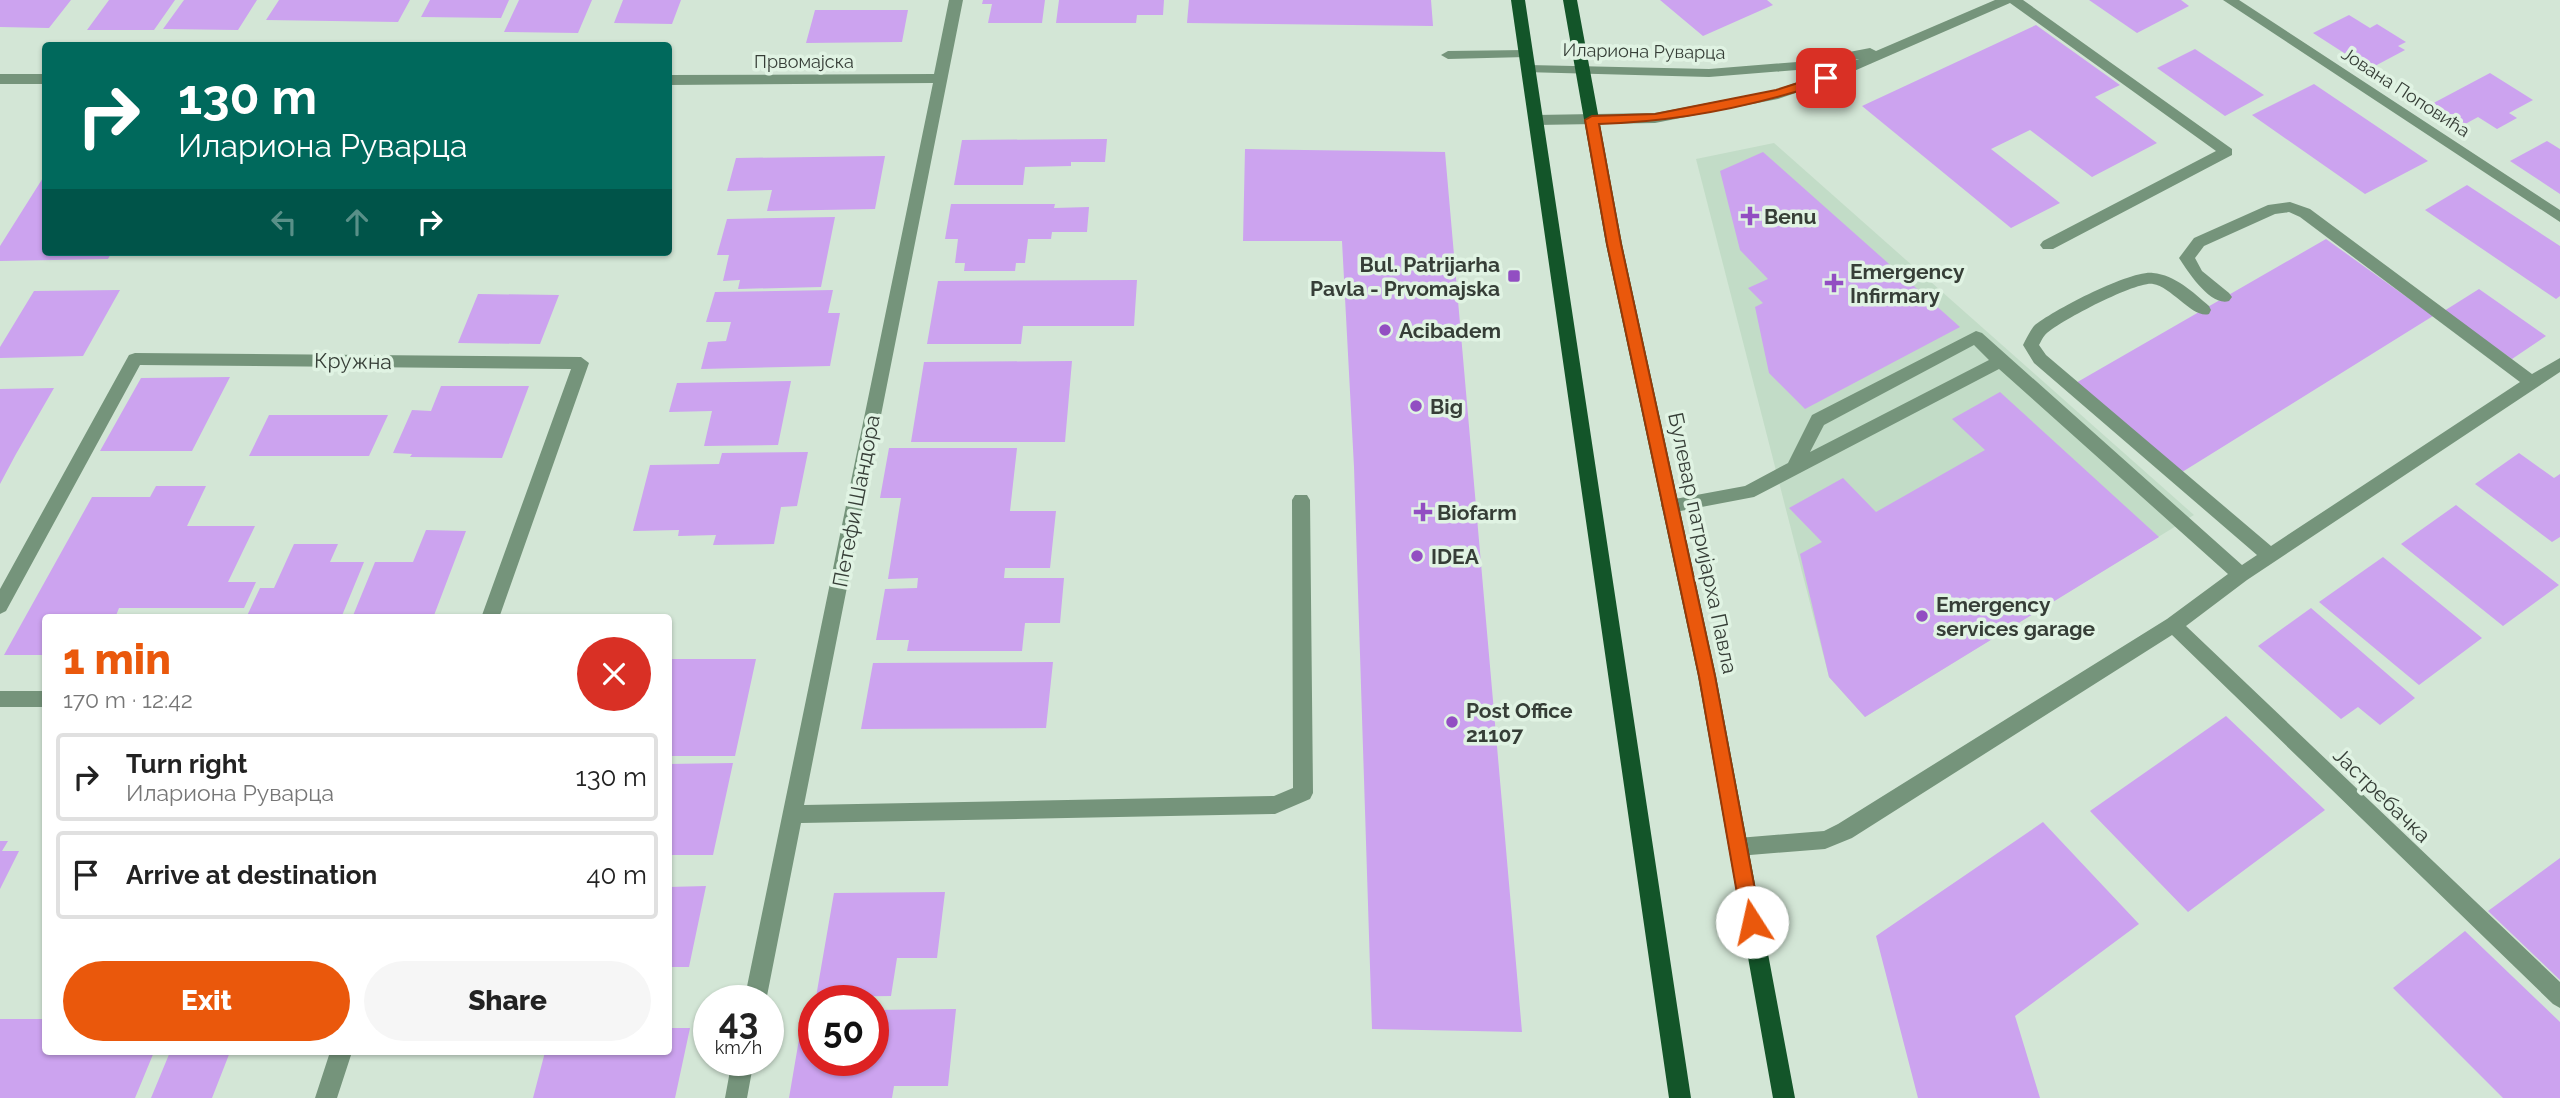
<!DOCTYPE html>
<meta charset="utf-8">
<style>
:root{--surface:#fff;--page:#f6f6f6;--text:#222;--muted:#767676;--line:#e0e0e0;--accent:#ea580c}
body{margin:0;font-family:Raleway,sans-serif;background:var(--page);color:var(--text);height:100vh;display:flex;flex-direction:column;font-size:26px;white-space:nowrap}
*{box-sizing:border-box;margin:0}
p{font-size:23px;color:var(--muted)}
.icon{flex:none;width:38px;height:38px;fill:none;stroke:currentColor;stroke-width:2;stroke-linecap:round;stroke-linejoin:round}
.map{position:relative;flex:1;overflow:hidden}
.details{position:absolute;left:42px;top:614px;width:630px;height:441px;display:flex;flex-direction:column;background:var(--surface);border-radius:7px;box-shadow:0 2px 5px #0004}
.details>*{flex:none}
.hud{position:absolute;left:42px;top:42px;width:630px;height:214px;border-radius:7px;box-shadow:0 2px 5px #0004;background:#00695c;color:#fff;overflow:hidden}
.speed{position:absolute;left:693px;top:985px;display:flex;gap:14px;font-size:35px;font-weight:700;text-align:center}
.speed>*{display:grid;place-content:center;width:91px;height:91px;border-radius:50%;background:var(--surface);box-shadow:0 2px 5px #0004;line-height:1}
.speed small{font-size:18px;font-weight:400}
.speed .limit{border:10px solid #d22;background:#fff;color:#111}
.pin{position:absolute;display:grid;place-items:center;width:60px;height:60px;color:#fff;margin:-30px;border-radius:14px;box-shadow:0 4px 10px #0006}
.me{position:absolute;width:77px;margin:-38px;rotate:350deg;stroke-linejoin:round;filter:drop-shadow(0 0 5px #0008)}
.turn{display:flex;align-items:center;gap:24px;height:147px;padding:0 21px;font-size:32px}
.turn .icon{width:91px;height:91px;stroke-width:2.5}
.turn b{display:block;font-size:49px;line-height:60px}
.lanes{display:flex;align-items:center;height:66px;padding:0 21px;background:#0003;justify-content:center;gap:35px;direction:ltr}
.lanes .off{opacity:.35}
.round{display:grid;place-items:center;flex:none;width:74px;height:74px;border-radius:37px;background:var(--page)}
.headline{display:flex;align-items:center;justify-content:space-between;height:119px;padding:0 21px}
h1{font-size:42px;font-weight:800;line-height:52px;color:var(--accent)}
.cta{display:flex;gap:14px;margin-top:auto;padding:14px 21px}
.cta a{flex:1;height:80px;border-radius:42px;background:var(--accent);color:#fff;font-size:28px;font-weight:800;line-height:80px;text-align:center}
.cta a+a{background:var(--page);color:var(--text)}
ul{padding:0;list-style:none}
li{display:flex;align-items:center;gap:21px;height:88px;margin:0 14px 10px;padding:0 7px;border:4px solid var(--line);border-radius:7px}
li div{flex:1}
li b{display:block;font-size:26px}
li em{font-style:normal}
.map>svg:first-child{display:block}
</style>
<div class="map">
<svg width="2560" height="1098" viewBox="0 0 2560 1098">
<rect width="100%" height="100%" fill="#d3e6d6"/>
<!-- built -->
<path fill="#c2dcc7" d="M1774,143L2194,515L1865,717L1829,677L1696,159Z"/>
<!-- building -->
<path fill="#cca3ef" d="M0,0H71L49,28L0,27Z
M109,0H175L154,30H87Z
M184,0H257L238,30L163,29Z
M279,0H410L398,22L266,20Z
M430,0H509L501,18L421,17Z
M519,0H592L578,33L504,32Z
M623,0H681L672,24L614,23Z
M983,0H1045L1042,23H988L992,4H982Z
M1059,0H1164L1163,15H1137L1136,23H1056Z
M1189,0H1431L1433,26L1187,23Z
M1660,0H1767L1773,5L1703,36Z
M2089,0H2181L2189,6L2137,33Z
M815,10H908L902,42L806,43Z
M2349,15L2370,28L2377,24L2406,42L2398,46L2405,50L2373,67L2359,58L2355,60L2313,33Z
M2036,25L2120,85L2095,97L2157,143L2092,177L2030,130L1991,149L2060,203L2011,228L1862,106Z
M2195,49L2264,95L2225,116L2157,68Z
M2490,73L2533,100L2509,113L2517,118L2497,129L2478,117L2458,128L2426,107Z
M2314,84L2428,161L2365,194L2252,115Z
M1107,139L1105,162H1071V166L1025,167L1023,185H954L962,140Z
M2547,141L2560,149V194L2510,161Z
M1245,149L1445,152L1522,1032L1372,1029L1354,467L1342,241H1243Z
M1763,152L1960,327L1805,409L1769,373L1755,307L1763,303L1748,288L1768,279L1740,250L1720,171Z
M885,156L875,209L767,211L772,190L727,191L736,158Z
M46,173V252H112L108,259L0,261V246Z
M2467,185L2560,246V296L2556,299L2425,210Z
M951,204H1055L1054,208L1089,207L1087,232H1052L1051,239H1028L1025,263H1016L1015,271H964L965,263H955L958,239H945Z
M835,217L821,287L738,289L740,280L723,281L729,255H717L727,219Z
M2326,239L2433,316L2179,474L2074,384Z
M1137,280L1134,326H1023L1021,344H927L938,281Z
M2479,289L2546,336L2512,359L2444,311Z
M120,290L83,356L0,358V347L34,291Z
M833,290L828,313H840L830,366L701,369L708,342L726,341L731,322H706L715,292Z
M478,294L559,295L540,344L458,343Z
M1072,361L1065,442H911L924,362Z
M230,377L192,451H100L141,378Z
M791,381L778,445L704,446L712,411L669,412L677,383Z
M441,386H529L502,458L410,457L412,454L393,453L412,410L431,411Z
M54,388L16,454L0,484V389Z
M2000,392L2159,537L1865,717L1829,677L1800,554L1822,542L1789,508L1843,478L1876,512L1985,450L1952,419Z
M269,415H388L369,456H249Z
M889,448H1017L1010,511H1056L1050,568H1005L1004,578H1064L1060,623H1025L1022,651H907L909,640H876L885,589L917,588L918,578L888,579L901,498H880Z
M808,452L797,506L781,507L774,544L713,545L716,535L678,536L679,530L633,531L650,465L719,464L722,453Z
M2519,453L2554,478L2560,474V537L2552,542L2475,484Z
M156,486H206L187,526H255L228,582H256L244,608H119L115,618H46V655H4L92,497H150Z
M2456,505L2559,585L2503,626L2401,544Z
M426,530L466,531L433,618H352L375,562H413Z
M294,544H338L330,562H364L341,618H246L260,588H274Z
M2383,557L2482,638L2419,685L2319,602Z
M2311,608L2415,698L2380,725L2358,707L2341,719L2258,646Z
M668,659H756L735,756H668Z
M1053,662L1046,728L861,729L873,663Z
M2226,716L2325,810L2188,912L2090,811Z
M733,763L713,855H668V764Z
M2043,822L2139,924L2015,1016L2040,1098H1918L1876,936Z
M0,841H8L2,851H19L0,889Z
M2560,858V980L2488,911Z
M706,886L689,967H668V887Z
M945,892L937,958H897L891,996L816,997L834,893Z
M2465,931L2560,1022V1098H2503L2393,988Z
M956,1009L948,1086H894L892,1098H789L804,1010H814V1060H873V1010Z
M0,1019H46V1052H154L135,1098H0Z
M668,1028H690L675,1098H533L545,1052H668Z
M170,1052H230L212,1098H151Z"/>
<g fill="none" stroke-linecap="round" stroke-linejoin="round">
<!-- minor -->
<path fill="#75947b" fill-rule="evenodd" d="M949,0H963L804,805L1274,796L1293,788L1292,500L1295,495H1307L1310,500L1313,793L1310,799L1275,814L801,823L766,1001H744L933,83L668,85V75L934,74Z
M1995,0H2023L2232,149V155L2053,249H2043L2040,245L2043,241L2216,151L2010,3L1831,81L1778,99L1655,123L1536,125L1529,120L1536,115L1655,113L1776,90L1859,59L1797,70L1709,77L1523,72V66L1528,65L1709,69L1797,62L1870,48L1876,51Z
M2223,0H2239L2560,210V222Z
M1526,50L1531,51V57L1448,59L1441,55L1448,51Z
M0,74H46V84H0Z
M2290,202L2310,209L2532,374L2560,358V372L2247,580L2186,626L2560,982V1008L2553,1004L2172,635L1852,838L1825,849L1738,856L1731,854L1728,847L1731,840L1738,838L1824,831L1838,824L2167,619L2228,574L1999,369L1754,497L1670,513L1664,511L1661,506L1664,501L1745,486L1788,463L1812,415L1976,331L1982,333L2242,565L2257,555L2034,363L2023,345C2026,339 2030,331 2034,326C2052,311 2130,270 2153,273C2175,275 2193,292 2209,306L2211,310L2209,314C2193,319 2172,287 2153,284C2136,281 2058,322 2045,335C2042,338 2041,342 2039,345L2046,355L2271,546L2520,382L2300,217L2289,212L2275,214L2204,246L2195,258L2202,271L2229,293L2232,297L2229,301C2211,307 2188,272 2179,258L2194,238L2268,205ZM1974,345L1989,360L1810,452L1824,425Z
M135,353L581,357L589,363L499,618H481L571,369L140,365L6,611L0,614V589L129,355Z
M0,691H46V707H0Z
M330,1052H352L337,1098H315Z
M732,1060H754L747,1098H725Z"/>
<!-- major -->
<path fill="#135529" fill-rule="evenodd" d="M1511,0H1525L1691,1098H1669Z
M1563,0H1577L1622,244L1716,676L1795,1098H1773L1698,676L1606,244Z"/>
</g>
<!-- route -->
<path fill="#ea580c" stroke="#983908" stroke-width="2" d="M1826,74L1831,75V81C1755,106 1679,122 1599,124L1621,244L1715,676L1761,922L1758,929L1752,931L1745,929L1742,922L1699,676L1607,244L1585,120L1592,116L1655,114L1776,90Z"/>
<!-- markers -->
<g fill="#924ec2" stroke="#e0f3e3" stroke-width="2.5">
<path d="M1746.5 205.5h7v7h7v7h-7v7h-7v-7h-7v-7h7z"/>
<rect x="1507" y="269" width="14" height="14" rx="3.5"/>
<path d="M1830.5 272.5h7v7h7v7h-7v7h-7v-7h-7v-7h7z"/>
<circle cx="1385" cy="330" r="7"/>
<circle cx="1416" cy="406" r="7"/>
<path d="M1419.5 501.5h7v7h7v7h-7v7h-7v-7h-7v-7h7z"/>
<circle cx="1417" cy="556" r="7"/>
<circle cx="1922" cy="616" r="7"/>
<circle cx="1452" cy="722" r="7"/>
</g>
<g text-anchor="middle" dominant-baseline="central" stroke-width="7" stroke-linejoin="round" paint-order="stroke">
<!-- far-street labels -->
<g font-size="18" fill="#363e37" stroke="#e0f3e3">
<text transform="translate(1644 51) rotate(1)">Илариона Руварца</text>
<text x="804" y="61">Првомајска</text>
<text transform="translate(2406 92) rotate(33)">Јована Поповића</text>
</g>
<!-- poi labels -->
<g font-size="21" font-weight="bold" fill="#363e37" stroke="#e0f3e3" text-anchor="start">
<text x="1764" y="216">Benu</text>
<text x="1500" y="264" text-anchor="end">Bul. Patrijarha<tspan x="1500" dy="24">Pavla - Prvomajska</tspan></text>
<text x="1850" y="271">Emergency<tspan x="1850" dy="24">Infirmary</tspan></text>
<text x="1399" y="330">Acibadem</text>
<text x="1430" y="406">Big</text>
<text x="1437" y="512">Biofarm</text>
<text x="1431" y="556">IDEA</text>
<text x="1936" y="604">Emergency<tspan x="1936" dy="24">services garage</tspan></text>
<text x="1466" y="710">Post Office<tspan x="1466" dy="24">21107</tspan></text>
</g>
<!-- street labels -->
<g font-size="21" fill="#363e37" stroke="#e0f3e3">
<text transform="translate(353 361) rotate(1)">Кружна</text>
<text transform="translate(856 501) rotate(-79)">Петефи Шандора</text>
<text transform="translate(1703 543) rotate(78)">Булевар патријарха Павла</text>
<text transform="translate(2382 795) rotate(44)">Јастребачка</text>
</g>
</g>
</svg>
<div class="speed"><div>43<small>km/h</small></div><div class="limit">50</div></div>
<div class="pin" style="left:1826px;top:78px;background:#d93025"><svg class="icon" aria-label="arrive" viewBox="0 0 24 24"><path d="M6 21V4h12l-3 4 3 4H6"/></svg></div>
<svg class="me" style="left:1752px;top:922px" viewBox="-20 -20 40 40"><circle r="19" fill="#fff"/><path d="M0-13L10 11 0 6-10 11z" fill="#ea580c"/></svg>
<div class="hud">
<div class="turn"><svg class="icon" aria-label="right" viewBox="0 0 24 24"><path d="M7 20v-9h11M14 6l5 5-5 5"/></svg><div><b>130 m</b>Илариона Руварца</div></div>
<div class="lanes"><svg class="icon off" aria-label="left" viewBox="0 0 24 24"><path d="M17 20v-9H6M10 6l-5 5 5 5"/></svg><svg class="icon off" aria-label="ahead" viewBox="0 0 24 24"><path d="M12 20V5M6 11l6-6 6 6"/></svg><svg class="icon" aria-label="right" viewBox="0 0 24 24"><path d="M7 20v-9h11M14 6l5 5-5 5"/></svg></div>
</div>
<section class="details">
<div class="headline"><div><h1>1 min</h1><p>170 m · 12:42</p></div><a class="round" style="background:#d93025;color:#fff"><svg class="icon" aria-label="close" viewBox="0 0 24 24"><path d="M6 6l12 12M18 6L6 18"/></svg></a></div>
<ul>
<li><svg class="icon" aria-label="right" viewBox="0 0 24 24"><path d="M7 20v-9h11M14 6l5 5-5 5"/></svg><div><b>Turn right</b><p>Илариона Руварца</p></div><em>130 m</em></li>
<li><svg class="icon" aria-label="arrive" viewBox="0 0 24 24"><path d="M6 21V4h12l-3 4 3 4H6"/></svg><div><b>Arrive at destination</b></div><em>40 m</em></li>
</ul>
<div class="cta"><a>Exit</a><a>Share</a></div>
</section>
</div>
